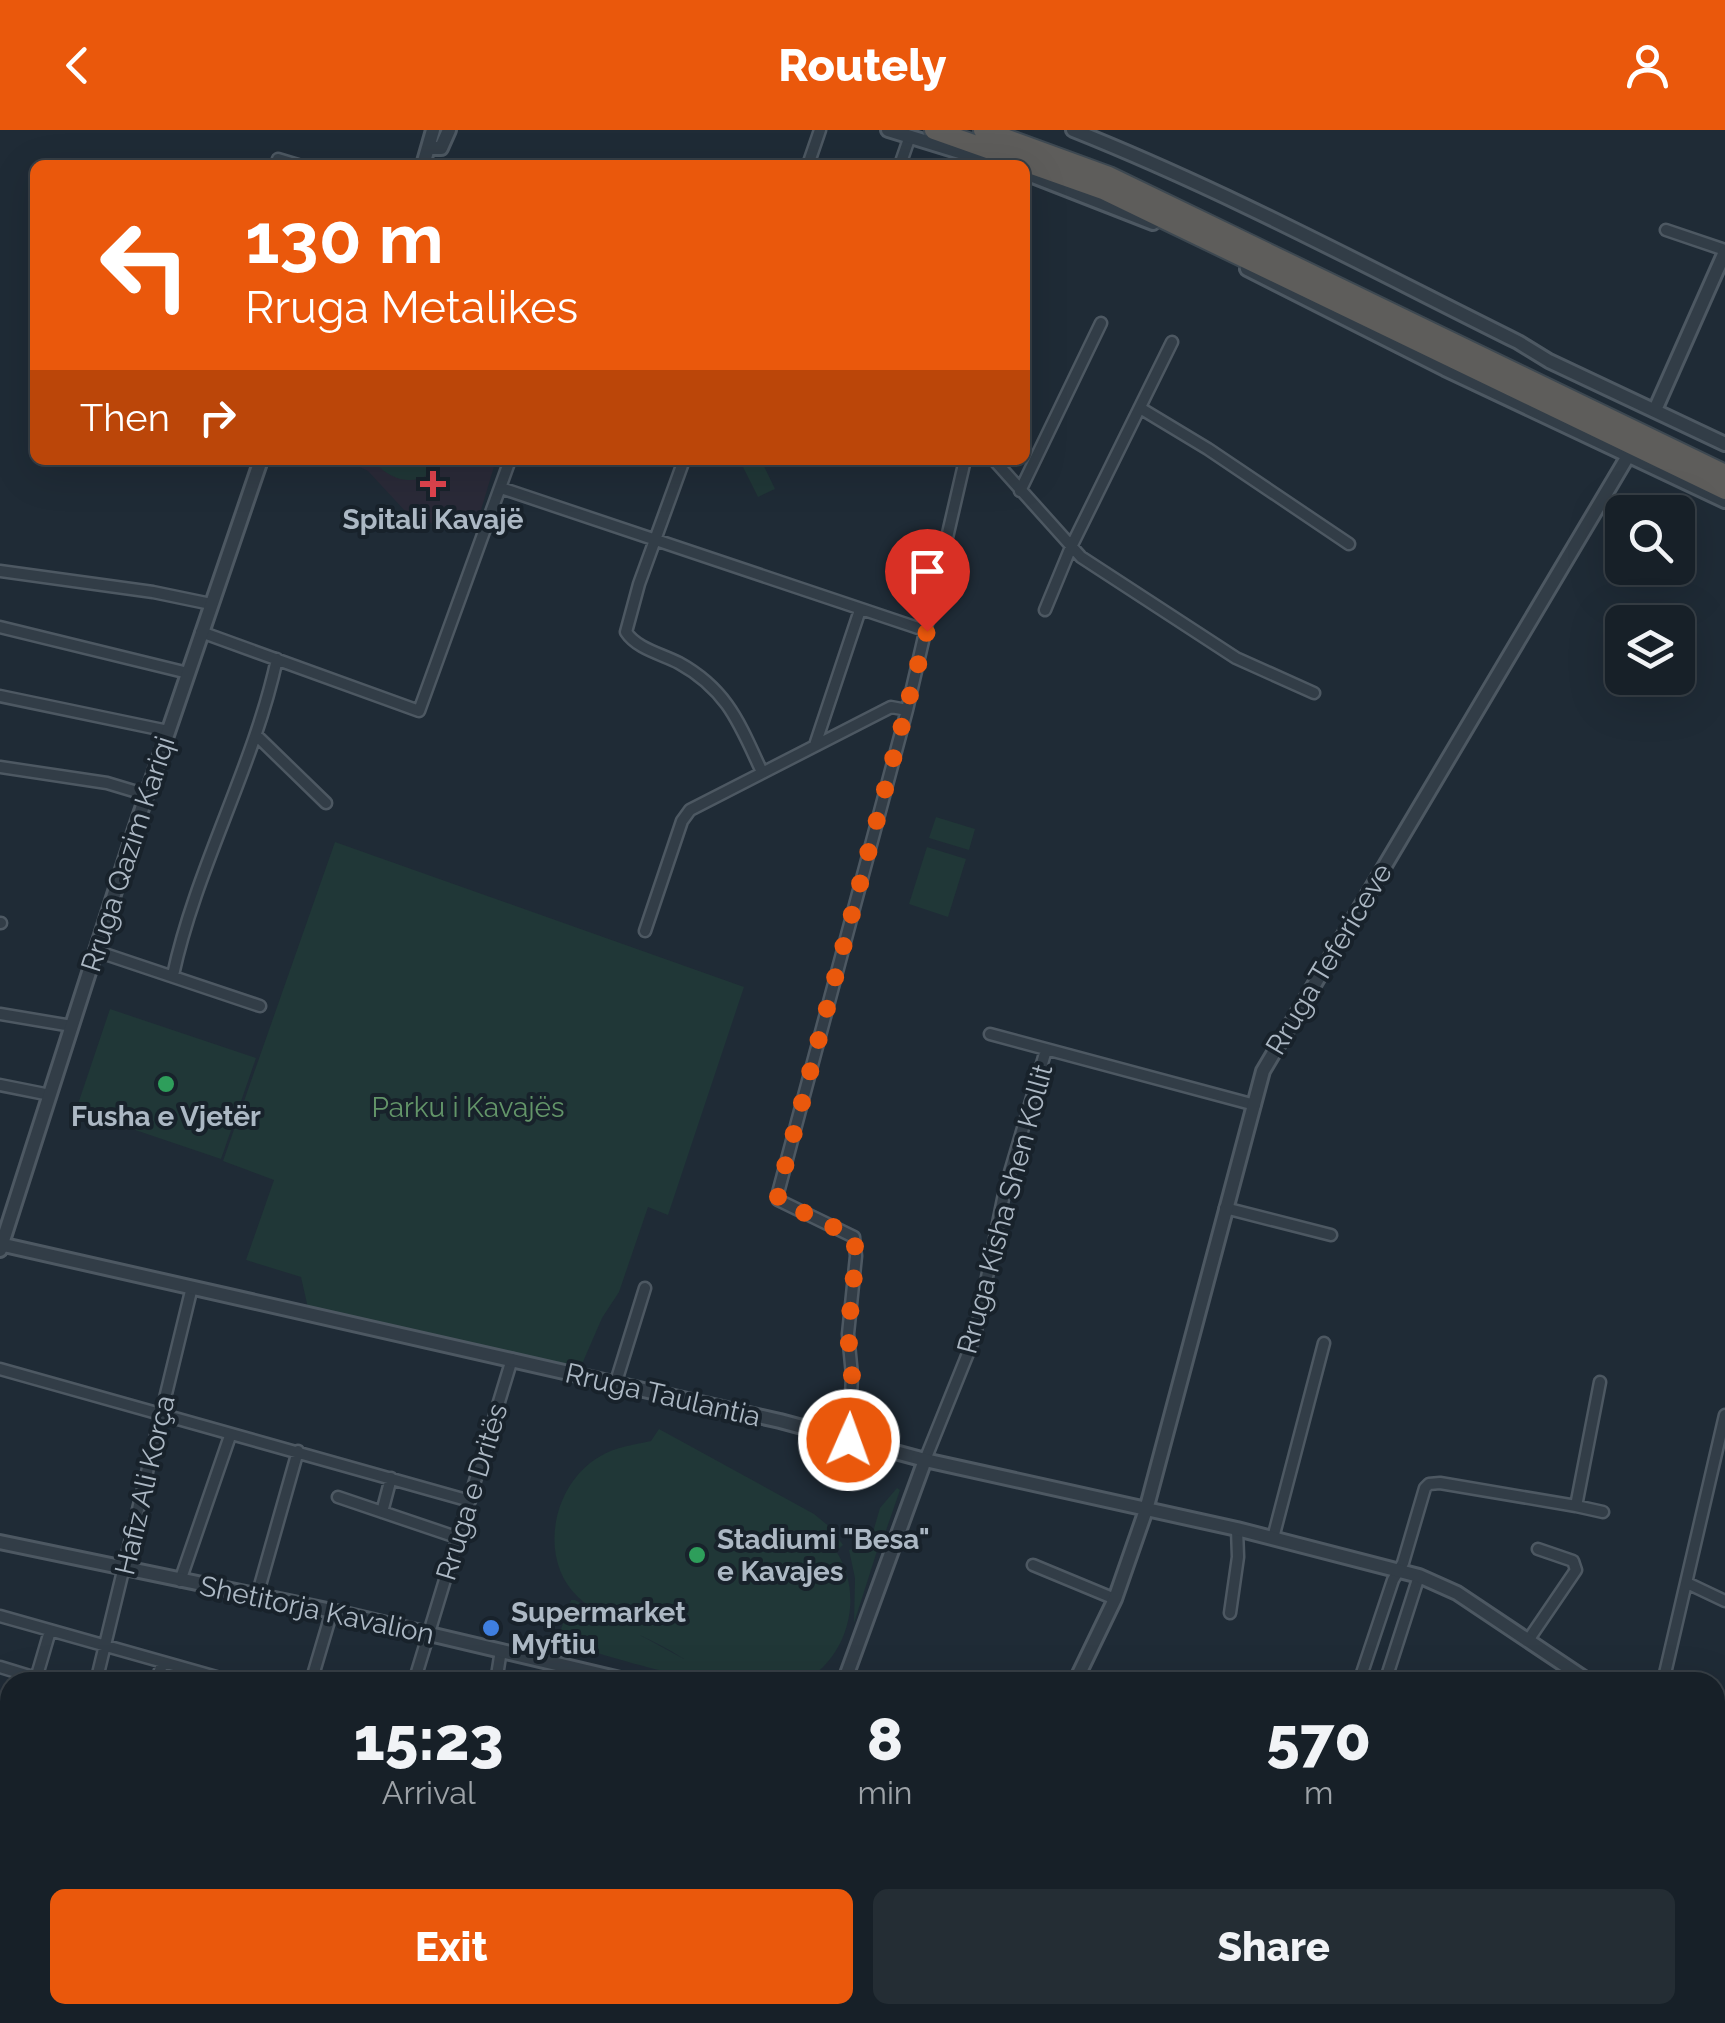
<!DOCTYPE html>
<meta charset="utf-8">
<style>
:root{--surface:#172028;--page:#242d34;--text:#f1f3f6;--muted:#9ea3a8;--line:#363e45;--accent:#ea580c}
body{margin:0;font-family:Raleway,sans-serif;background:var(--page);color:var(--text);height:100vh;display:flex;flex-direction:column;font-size:38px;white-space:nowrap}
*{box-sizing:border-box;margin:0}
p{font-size:32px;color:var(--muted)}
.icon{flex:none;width:55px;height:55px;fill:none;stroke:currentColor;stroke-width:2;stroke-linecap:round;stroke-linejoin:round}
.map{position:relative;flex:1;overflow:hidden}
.details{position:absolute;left:0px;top:1542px;width:1725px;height:352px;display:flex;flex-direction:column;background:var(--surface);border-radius:30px 30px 0 0;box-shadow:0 10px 40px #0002,0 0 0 2px var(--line)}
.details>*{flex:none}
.guide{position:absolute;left:30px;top:30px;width:1000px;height:305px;border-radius:15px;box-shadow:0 10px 40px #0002,0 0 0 2px var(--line);background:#ea580c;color:#fff;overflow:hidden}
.controls{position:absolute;left:1605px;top:365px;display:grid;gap:20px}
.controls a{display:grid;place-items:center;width:90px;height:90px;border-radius:15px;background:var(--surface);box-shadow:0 10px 40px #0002,0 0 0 2px var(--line);font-size:50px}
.pin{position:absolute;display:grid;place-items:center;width:85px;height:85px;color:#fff;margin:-102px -42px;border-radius:50% 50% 50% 0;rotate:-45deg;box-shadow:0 0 10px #0007}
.pin .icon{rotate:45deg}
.me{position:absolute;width:110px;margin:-55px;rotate:2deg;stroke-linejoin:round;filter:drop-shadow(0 0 8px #0008)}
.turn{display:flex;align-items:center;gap:35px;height:210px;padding:0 50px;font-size:45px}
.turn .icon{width:130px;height:130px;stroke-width:2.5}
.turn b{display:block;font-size:70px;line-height:85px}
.then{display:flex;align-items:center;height:95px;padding:0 50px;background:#0003;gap:20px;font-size:38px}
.eta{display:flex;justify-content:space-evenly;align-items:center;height:170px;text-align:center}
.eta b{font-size:60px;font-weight:800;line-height:70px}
.action{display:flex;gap:20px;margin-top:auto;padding:20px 50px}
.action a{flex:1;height:115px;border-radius:15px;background:var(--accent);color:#fff;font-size:40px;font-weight:800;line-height:115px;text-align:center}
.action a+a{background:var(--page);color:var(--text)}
header{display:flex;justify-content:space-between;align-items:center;height:130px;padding:0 50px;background:var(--accent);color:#fff;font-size:45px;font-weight:800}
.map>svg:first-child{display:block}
</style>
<header><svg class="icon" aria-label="back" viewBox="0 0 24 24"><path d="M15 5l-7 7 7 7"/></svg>Routely<svg class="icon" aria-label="person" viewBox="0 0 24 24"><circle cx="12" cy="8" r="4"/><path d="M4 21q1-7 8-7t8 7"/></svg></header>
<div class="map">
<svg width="1725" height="1893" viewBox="0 0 1725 1893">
<rect width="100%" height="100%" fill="#1f2b36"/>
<!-- medical -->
<path fill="#2a2a38" d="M345,330H496L475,400L451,393L445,399L406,382L368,341Z"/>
<!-- green -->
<path fill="#203737" d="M395,330H447C426,352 403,358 379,337L385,331L390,335Z
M757,330H761L775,359L758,367L743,337Z
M936,687L975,699L969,720L929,708Z
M335,712L744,857L668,1085L648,1077L619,1162L602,1188L579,1241L308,1178L301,1147L246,1130L274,1050L223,1031Z
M927,717L966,729L948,787L909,774Z
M110,879L256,928L221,1029L76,980Z
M659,1299L814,1384L831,1398L843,1415L836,1421C850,1442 854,1470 847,1495C841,1518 823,1545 799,1552C784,1556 730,1554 714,1552C691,1550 574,1519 558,1508L571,1470H575L684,1529C653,1508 605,1493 578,1467C537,1428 553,1354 599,1327C615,1317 633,1315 651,1311Z
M897,1358L900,1360L882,1412L871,1409L880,1378Z
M865,1415L877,1421L854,1493L855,1448L849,1420Z"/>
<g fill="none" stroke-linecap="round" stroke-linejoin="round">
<!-- minor casing -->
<g stroke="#4d5862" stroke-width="15">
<path id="minor" d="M278,29L298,35
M808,35L820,0
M900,35L910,6
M1666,100L1725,120
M1140,278L1208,319L1349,414
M684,330L639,454L626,502C637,519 662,524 679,533C728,560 740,595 762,642
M994,330L1081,427L1236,528L1314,563
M501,358L927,501
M1020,361L1101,193
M0,441L153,462L211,474
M1045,480L1071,417L1172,212
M0,497L188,543
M201,502L419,581L510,330
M0,566L168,601
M257,606L326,673
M815,615L860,480
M0,637L107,653L147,665
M0,793H1
M645,801L682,691L690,680L891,577L907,580
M96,821L260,876
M173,845C196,738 254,636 277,529
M0,884L72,896
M990,904L1255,975
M0,955L50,965
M1225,1078L1331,1105
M0,1239L470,1371
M615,1255L645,1158
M849,1311L852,1245L848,1204L856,1126L854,1107L778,1070V1063L907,580L965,330
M925,1330L975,1206L1005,1059L1046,920
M338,1367L459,1408
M1576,1376L1603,1382
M382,1382L391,1348
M1273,1408L1324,1213
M1033,1435L1115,1469
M180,1451L230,1306
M1687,1453L1725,1471
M257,1466L298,1321
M1230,1483L1238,1427L1237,1399
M0,1486L234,1552
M1529,1509L1576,1440L1573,1431L1538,1419
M0,1537L36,1548
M1361,1546L1393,1450L1403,1433L1425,1358L1429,1354L1440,1353L1576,1376L1600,1252
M35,1552L50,1501
M96,1552L192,1157
M156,1552L163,1532
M311,1552L332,1481
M414,1552L512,1229
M496,1552L501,1520
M1385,1552L1419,1446
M1663,1552L1725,1285
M0,1876L10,1870
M208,1885L215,1893
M371,1885L416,1893
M314,1893L316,1885
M566,1893L567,1885
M897,1893L902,1885
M945,1893L946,1885
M1053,1893L1055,1885
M1161,1893L1162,1885
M1414,1893L1416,1885"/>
</g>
<!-- tertiary casing -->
<g stroke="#4d5862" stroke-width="18">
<path id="tertiary" d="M888,0L1002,35
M1073,0C1226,61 1371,139 1518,212L1549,231L1725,314
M428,18H441L449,0
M423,35L433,0
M1025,43L1153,93
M1247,139L1445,239L1725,371
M1655,280L1725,122
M0,1114L780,1291L925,1330L1237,1399L1419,1446L1457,1463L1590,1552
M0,1120L135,699L261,330
M0,1412L332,1481L633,1552
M844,1552L925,1330
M1075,1552L1115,1469L1146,1380L1263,941L1628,326
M1715,1650L1725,1658"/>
</g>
<!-- secondary casing -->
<g stroke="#4d5862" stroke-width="19">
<path id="secondary" d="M0,1765L10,1766
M1222,1885L1294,1893"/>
</g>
<!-- trunk casing -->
<g stroke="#3d4851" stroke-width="22">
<path id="trunk" d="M934,0L1103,60L1725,360
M983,0L1109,46L1725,344"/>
</g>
<!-- minor -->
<use href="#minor" stroke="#323d47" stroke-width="10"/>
<!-- tertiary -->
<use href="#tertiary" stroke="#323d47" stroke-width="12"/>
<!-- secondary -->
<use href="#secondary" stroke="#404d5a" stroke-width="14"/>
<!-- trunk -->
<use href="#trunk" stroke="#5e5d5b" stroke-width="18"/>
</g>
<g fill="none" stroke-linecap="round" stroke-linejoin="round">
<!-- route -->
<path stroke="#ea580c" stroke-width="18" stroke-dasharray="0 32.4" d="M849,1310L852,1244L848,1204L856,1126L854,1107L778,1070V1063L927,501"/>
</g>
<!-- markers -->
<path fill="#e0444e" stroke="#18222b" stroke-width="4" d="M428 339h10v10h10v10h-10v10h-10v-10h-10v-10h10z"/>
<g fill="#2e9e5b" stroke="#18222b" stroke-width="4">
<circle cx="166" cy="954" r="10"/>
<circle cx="697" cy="1425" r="10"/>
</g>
<circle fill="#3f7fe0" stroke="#18222b" stroke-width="4" cx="491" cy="1498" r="10"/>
<g text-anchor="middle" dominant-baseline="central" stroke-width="8" stroke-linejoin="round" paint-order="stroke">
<!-- poi labels -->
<g font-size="28" font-weight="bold" fill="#acb8c4" stroke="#18222b">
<text x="433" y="389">Spitali Kavajë</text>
<text x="166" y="986">Fusha e Vjetër</text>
<text x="717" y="1409" text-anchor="start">Stadiumi "Besa"<tspan x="717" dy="32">e Kavajes</tspan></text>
<text x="511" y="1482" text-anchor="start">Supermarket<tspan x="511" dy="32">Myftiu</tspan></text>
</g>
<!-- street labels -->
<g font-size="28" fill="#acb8c4" stroke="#18222b">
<text transform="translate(128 724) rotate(-72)">Rruga Qazim Kariqi</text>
<text transform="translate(1329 829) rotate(-59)">Rruga Tefericeve</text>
<text transform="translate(1005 1079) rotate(-75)">Rruga Kisha Shen Kollit</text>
<text transform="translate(663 1265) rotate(13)">Rruga Taulantia</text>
<text transform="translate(145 1355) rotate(-77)">Hafiz Ali Korça</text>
<text transform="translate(472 1362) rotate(-73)">Rruga e Dritës</text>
<text transform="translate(317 1480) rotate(12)">Shetitorja Kavalion</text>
</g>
<!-- park labels -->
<g font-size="28" fill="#639569" stroke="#18222b">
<text x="468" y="977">Parku i Kavajës</text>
</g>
</g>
</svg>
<div class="controls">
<a><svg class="icon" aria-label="search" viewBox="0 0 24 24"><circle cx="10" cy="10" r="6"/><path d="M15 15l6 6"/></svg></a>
<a><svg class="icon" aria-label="layers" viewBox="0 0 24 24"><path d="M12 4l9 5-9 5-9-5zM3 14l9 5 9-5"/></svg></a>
</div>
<div class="pin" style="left:927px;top:501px;background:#d93025"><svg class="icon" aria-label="arrive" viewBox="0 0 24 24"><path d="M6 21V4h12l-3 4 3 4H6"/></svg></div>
<svg class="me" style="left:849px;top:1310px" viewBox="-20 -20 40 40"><circle r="17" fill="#ea580c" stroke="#fff" stroke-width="3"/><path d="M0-11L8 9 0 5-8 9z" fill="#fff"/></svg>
<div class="guide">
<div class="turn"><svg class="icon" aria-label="left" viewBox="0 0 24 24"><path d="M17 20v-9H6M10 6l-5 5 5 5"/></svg><div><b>130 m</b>Rruga Metalikes</div></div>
<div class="then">Then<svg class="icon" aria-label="right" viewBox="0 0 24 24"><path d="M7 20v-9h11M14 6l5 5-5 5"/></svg></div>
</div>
<section class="details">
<div class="eta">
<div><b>15:23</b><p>Arrival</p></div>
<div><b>8</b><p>min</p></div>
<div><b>570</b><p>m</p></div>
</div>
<div class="action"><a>Exit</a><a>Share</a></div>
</section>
</div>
